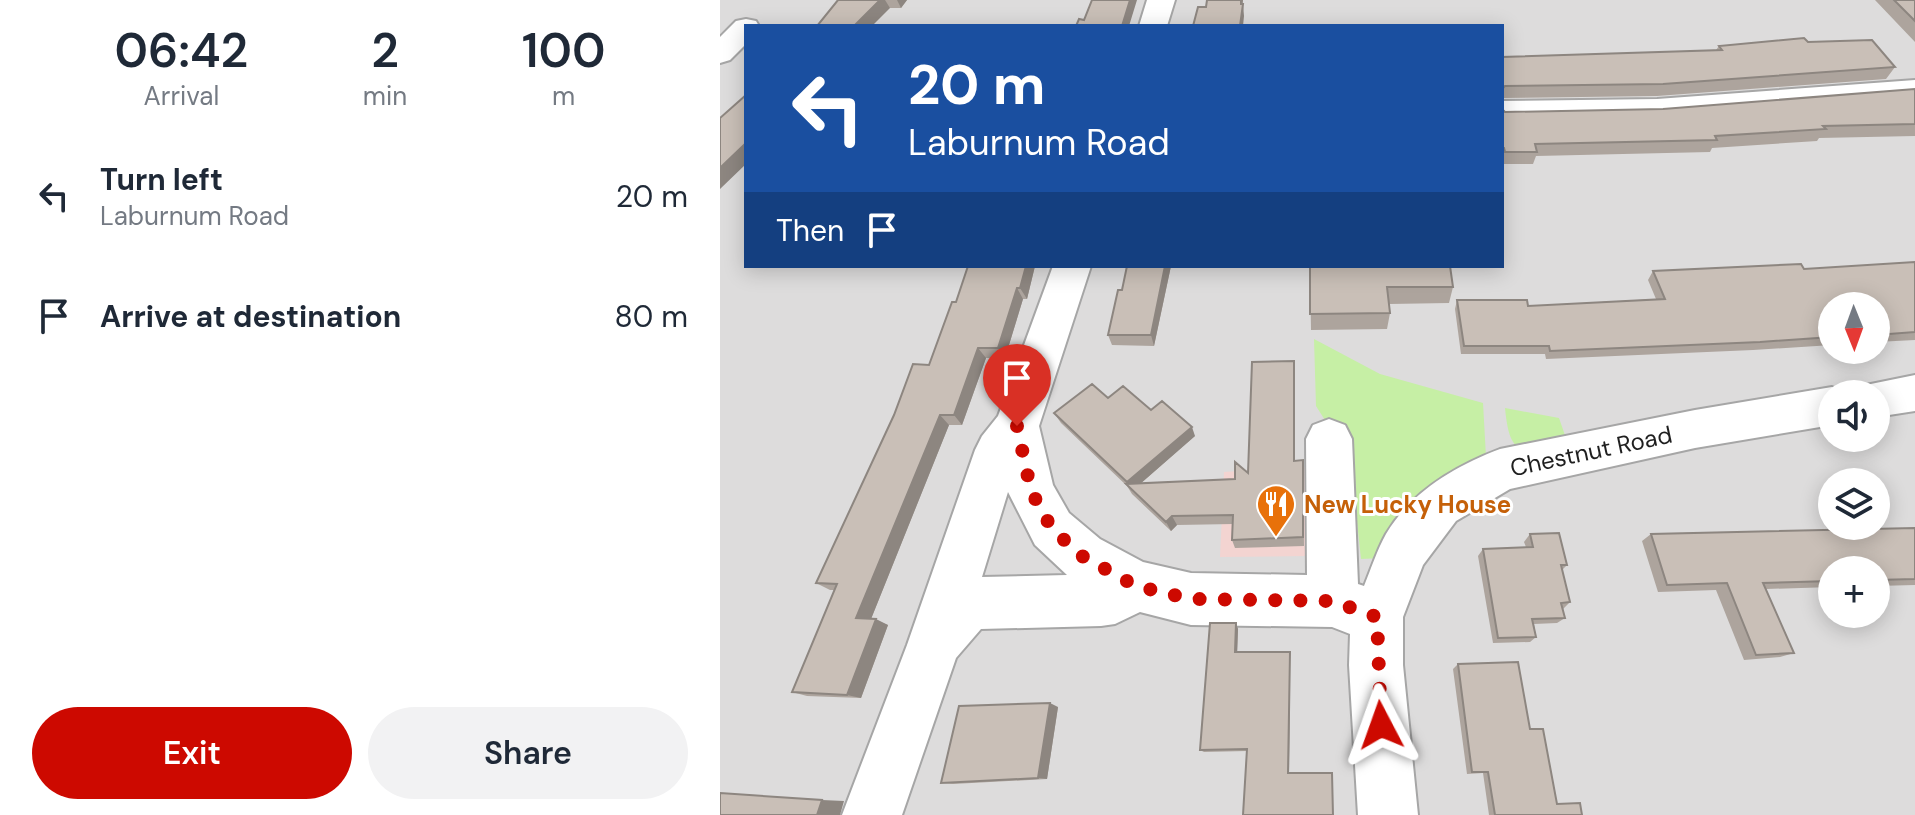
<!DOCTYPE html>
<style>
:root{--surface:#fff;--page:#f2f2f3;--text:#1f2937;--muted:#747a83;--accent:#cd0900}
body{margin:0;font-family:"DM Sans",sans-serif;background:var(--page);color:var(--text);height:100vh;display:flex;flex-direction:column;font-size:30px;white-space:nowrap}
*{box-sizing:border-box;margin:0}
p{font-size:26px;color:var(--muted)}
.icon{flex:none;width:44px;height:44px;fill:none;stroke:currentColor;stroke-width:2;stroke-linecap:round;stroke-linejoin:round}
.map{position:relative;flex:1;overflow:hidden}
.side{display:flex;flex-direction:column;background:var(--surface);width:720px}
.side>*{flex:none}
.guide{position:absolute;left:24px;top:24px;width:760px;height:244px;border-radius:0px;box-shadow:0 4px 20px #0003;background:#1a4fa0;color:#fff;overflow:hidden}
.needle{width:52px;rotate:179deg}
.buttons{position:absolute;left:1098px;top:292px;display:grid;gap:16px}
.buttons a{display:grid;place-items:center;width:72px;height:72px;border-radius:50%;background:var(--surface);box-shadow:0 4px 20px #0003;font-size:40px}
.pin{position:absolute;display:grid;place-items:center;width:68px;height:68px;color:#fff;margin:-82px -34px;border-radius:50% 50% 50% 0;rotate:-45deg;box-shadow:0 0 8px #0007}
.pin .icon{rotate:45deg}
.me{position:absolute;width:88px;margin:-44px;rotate:356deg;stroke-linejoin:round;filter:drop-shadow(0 0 6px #0008)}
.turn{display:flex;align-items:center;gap:28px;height:168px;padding:0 32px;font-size:36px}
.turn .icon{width:104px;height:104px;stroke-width:2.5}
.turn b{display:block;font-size:56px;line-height:68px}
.then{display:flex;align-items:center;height:76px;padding:0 32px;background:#0003;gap:16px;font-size:30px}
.eta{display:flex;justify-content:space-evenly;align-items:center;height:136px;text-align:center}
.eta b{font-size:48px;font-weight:600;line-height:56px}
.button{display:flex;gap:16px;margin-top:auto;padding:16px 32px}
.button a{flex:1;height:92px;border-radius:48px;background:var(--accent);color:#fff;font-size:32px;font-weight:600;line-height:92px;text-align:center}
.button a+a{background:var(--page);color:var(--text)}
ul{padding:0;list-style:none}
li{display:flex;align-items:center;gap:24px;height:120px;padding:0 32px}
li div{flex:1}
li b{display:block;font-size:30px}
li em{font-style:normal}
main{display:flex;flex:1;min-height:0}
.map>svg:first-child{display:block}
</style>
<main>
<section class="side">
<div class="eta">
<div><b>06:42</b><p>Arrival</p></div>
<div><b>2</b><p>min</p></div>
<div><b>100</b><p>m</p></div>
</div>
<ul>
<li><svg class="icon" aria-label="left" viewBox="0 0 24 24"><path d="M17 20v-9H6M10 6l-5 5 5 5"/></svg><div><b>Turn left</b><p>Laburnum Road</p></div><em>20 m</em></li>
<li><svg class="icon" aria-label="arrive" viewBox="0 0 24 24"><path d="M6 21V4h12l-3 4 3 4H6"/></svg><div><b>Arrive at destination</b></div><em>80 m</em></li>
</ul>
<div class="button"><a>Exit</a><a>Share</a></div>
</section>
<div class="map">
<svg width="1195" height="815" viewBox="0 0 1195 815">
<rect width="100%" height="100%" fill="#f1ede4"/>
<!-- residential -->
<path fill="#dddcdc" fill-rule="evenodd" d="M0,0H1195V815H0ZM26,26H782V266H26ZM1112,306H1156V350H1112ZM1112,394H1156V438H1112ZM1112,482H1156V526H1112ZM1112,570H1156V614H1112Z"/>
<!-- commercial -->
<path fill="#f3d4d1" d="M586,467L587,556L500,557L504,472Z"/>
<!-- grass -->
<path fill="#c6efa5" d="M594,339L660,374L763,403L766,457L663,558L641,559L634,494L615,436L596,406Z
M785,408L839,418L847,441C803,452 790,461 785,408Z"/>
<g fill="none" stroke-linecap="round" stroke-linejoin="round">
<!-- minor casing -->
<g stroke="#a6a6a6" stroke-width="4">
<path id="minor" d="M427,0H455L447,26H419Z
M26,19L36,21L39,26H26V44L10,60L0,63V37L16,21Z
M1195,80V98L937,118L782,121V101L937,99Z
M333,266H371L319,426L333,485L349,513L380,539L423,562L471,573L587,575L586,439L593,425L609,419L625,425L632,439L638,584L644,586C651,569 657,550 666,534C691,492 735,466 780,449L975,410L1112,387L1128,394H1112V425L975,448L790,489L736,521L703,565L683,617V665L698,815H638L629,665L630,634L612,627L471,625L420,612L395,624L381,626L261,629L236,658L182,815H122L187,645L255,450L262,436L278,416ZM288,492L315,545L347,575L262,577Z
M1195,375V411L1156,417V394H1137L1141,386Z"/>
</g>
<!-- minor -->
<use href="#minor" fill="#fff" fill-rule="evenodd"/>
</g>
<!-- wall -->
<path fill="#ada49d" d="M118,0H187L181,8H170Z
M1155,0H1195V42Z
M1088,42L1175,67L1166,79L937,96L782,98V109L785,112L943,109L1195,89V136L1099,138L1097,141L992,148L990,152L816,156L813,164H782V57L996,50L999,46Z
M1195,262V340L1156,342V306H1112V345L1033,350L826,359L825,354H741L735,309L737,300L808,306L936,299L928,280L933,271L1084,269Z
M248,266H315L307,299H303L285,358H266L242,425H229L151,619L168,625L141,698L87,696L72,692L115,590H110L96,583L209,365L236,302Z
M451,266L434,346L392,345L388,335L402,290Z
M590,266L733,287L729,303L669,304L670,313L667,329L591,330Z
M574,373V461L583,460L584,546L515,548L512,540L513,524L457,525L451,531L412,494L407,486L341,423L334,413L388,398L431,410L475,436L420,484L515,479L528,473Z
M1195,528V585L1156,586V570H1112V587L1046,589L1074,653L1060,657L1024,660L996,590L938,592L922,541L931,534Z
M810,534L847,565L842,570L850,602L843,609L845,618L837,623L814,624L816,637L810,642L773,643L758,556L763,549L806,547L804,542Z
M516,623L518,629L517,652L570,657L569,773L613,815L527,751L484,752L480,750Z
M738,664L810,729L837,804L862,815H769L763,773L747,774L733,669Z
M338,707L327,779L233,784L221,783Z"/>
<!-- shaded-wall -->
<path fill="#8d8680" d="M160,0H165L170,8L152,26H134Z
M177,0H187L181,8Z
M410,0H417L409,26H402Z
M521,0H523L522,14L523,4L524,16L523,26H520Z
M26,143V164L0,189V168Z
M306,266H315L307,299L300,288Z
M445,266H451L434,346L431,335Z
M297,288L303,299L285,358L278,348Z
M258,348L266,358L242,425L234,415Z
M220,415L229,425L149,624L136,618Z
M472,427L475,436L412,491L407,482Z
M452,516L457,525L451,531L446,522Z
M156,619L168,625L141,698L127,695Z
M516,623L518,629L517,657L515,652Z
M570,652V657L569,775L568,773Z
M330,703L338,707L327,779L318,778Z
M102,800L124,801L120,815H97Z"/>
<!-- building -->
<path fill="#c9bfb7" stroke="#8d8680" stroke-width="2" d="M118,0H160L134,26H97Z
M372,0H410L402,26H356L359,19L364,20Z
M487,0H521V4H523L520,26H473L478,7H486Z
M1174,0H1195V21Z
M1084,38L1088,42L1152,40L1175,67L943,84L785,86L782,89V109L785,112L943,109L1195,89V124L1103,126L1106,129L995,136L997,140L815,144L817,152H785L784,148H782V57L1002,50L999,46Z
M26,95V143L0,168V118Z
M1195,262V332L1156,335V306H1112V337L1040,342L830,351L829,346H744L737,300H807L808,306L945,299L933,271L1081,264L1084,269Z
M248,266H306L300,288H297L278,348H258L234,415H220L136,618L156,619L127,695L72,692L117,584L96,583L174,415L193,364L209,365L232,302H236Z
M407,266H445L431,335H388L398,290H402Z
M590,266H730L733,287H667L670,313L590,314Z
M574,361V461L583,460V537L512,540L513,515L452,516L446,522L406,484L515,479V462L528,473L532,362Z
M372,384L388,398L403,386L431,410L442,401L472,427L407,482L334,413Z
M1195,528V579L1156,580V570H1112V581L1043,583L1074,653L1036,655L1007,583L947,585L931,534Z
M839,533L847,565H841L850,602L841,603L845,618L812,619L816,637L778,638L763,549L813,547L810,534Z
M490,623H516L515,652H570L568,773H612L613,815H523L527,749L480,750Z
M798,662L810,729H823L837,804L860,803L862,815H775L768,772H752L738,664Z
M330,703L318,778L221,783L239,706Z
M0,793L102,800L97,815H0Z"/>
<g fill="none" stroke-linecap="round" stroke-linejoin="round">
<!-- route -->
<path stroke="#cd0900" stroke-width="14" stroke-dasharray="0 25.2" d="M297,426L311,491L332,529L362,556L416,586L471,599L612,601L657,617L661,725"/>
</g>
<!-- icons -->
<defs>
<g id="restaurant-pin" transform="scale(2)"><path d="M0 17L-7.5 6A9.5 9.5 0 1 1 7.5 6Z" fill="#e8710a" stroke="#fff"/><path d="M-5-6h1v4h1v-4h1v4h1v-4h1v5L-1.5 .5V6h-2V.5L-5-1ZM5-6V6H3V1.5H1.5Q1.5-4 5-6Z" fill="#fff"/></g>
</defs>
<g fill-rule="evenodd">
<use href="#restaurant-pin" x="556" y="504"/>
</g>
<g text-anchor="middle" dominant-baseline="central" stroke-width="6" stroke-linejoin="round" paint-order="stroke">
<!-- street labels -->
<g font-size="24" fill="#1f1f1f" stroke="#fff">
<text transform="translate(871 451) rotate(-12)">Chestnut Road</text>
</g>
<!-- food labels -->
<g font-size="24" font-weight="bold" fill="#c56008" stroke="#fff" text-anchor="start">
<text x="584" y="504">New Lucky House</text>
</g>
</g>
</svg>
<div class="buttons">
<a><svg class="needle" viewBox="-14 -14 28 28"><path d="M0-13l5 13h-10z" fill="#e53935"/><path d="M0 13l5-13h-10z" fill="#747a83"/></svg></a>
<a><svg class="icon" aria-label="sound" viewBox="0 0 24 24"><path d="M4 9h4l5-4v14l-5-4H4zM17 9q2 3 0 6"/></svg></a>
<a><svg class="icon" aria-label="layers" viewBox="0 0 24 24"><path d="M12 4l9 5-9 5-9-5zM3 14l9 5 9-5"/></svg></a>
<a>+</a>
</div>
<div class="pin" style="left:297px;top:426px;background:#d93025"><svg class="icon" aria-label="arrive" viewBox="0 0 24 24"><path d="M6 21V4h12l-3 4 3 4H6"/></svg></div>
<svg class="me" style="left:661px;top:725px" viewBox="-20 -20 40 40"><path d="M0-17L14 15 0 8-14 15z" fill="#cd0900" stroke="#fff" stroke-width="4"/></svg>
<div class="guide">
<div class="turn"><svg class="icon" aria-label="left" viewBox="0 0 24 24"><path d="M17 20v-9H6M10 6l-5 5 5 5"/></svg><div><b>20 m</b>Laburnum Road</div></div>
<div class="then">Then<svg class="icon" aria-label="arrive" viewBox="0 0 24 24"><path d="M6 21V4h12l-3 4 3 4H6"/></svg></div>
</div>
</div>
</main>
